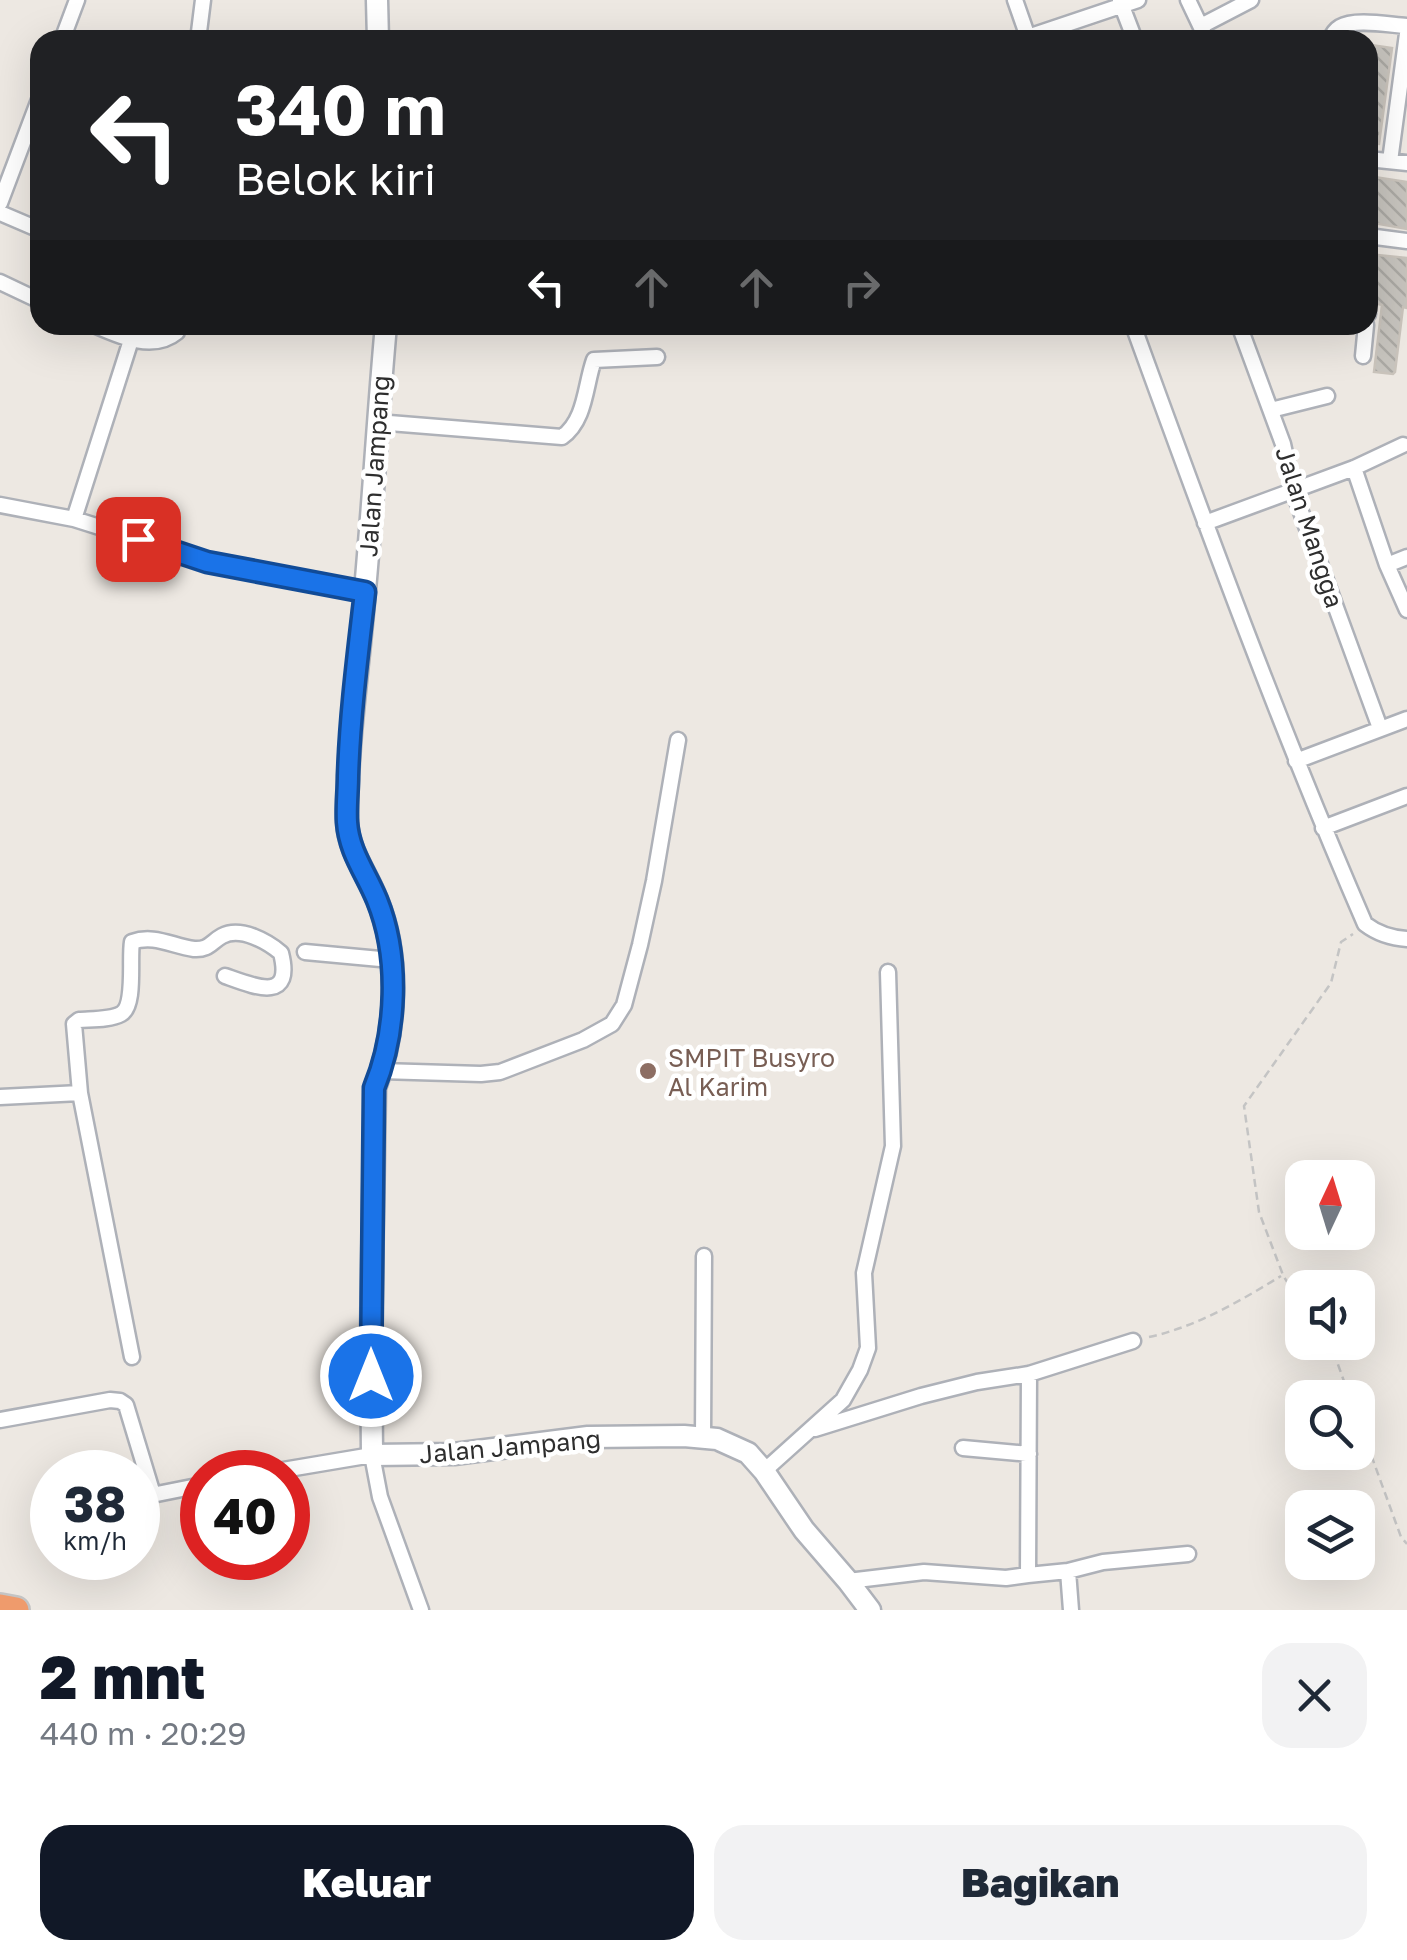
<!DOCTYPE html>
<html lang="id">
<meta charset="utf-8">
<style>
:root{--surface:#fff;--page:#f2f2f3;--text:#1f2937;--muted:#747a83;--accent:#111827}
body{margin:0;font-family:"Golos Text",sans-serif;background:var(--page);color:var(--text);height:100vh;display:flex;flex-direction:column;font-size:38px;white-space:nowrap}
*{box-sizing:border-box;margin:0}
p{font-size:32px;color:var(--muted)}
.icon{flex:none;width:55px;height:55px;fill:none;stroke:currentColor;stroke-width:2;stroke-linecap:round;stroke-linejoin:round}
.map{position:relative;height:1610px;overflow:hidden}
.sheet{display:flex;flex-direction:column;background:var(--surface);flex:1}
.sheet>*{flex:none}
.guide{position:absolute;left:30px;top:30px;width:1348px;height:305px;border-radius:30px;box-shadow:0 10px 40px #0002;background:#202124;color:#fff;overflow:hidden}
.needle{width:65px;rotate:4deg}
.controls{position:absolute;left:1285px;top:1160px;display:grid;gap:20px}
.controls a{display:grid;place-items:center;width:90px;height:90px;border-radius:20px;background:var(--surface);box-shadow:0 10px 40px #0002;font-size:50px}
.speed{position:absolute;left:30px;top:1450px;display:flex;gap:20px;font-size:50px;font-weight:700;text-align:center}
.speed>*{display:grid;place-content:center;width:130px;height:130px;border-radius:50%;background:var(--surface);box-shadow:0 10px 40px #0002;line-height:1}
.speed small{font-size:25px;font-weight:400}
.speed .limit{border:15px solid #d22;background:#fff;color:#111}
.pin{position:absolute;display:grid;place-items:center;width:85px;height:85px;color:#fff;margin:-42px;border-radius:20px;box-shadow:0 5px 15px #0006}
.me{position:absolute;width:110px;margin:-55px;rotate:0deg;stroke-linejoin:round;filter:drop-shadow(0 0 8px #0008)}
.turn{display:flex;align-items:center;gap:35px;height:210px;padding:0 40px;font-size:45px}
.turn .icon{width:130px;height:130px;stroke-width:2.5}
.turn b{display:block;font-size:70px;line-height:85px}
.lanes{display:flex;align-items:center;height:95px;padding:0 40px;background:#0003;justify-content:center;gap:50px;direction:ltr}
.lanes .off{opacity:.35}
.round{display:grid;place-items:center;flex:none;width:105px;height:105px;border-radius:30px;background:var(--page)}
.headline{display:flex;align-items:center;justify-content:space-between;height:170px;padding:0 40px}
h1{font-size:60px;font-weight:800;line-height:75px;color:var(--accent)}
.button{display:flex;gap:20px;margin-top:auto;padding:20px 40px}
.button a{flex:1;height:115px;border-radius:30px;background:var(--accent);color:#fff;font-size:40px;font-weight:800;line-height:115px;text-align:center}
.button a+a{background:var(--page);color:var(--text)}
.map>svg:first-child{display:block}
</style>
<div class="map">
<svg width="1407" height="1610" viewBox="0 0 1407 1610">
<defs>
<pattern id="building-back-hatch" width="6" height="6" patternUnits="userSpaceOnUse" patternTransform="scale(2.5)"><rect width="6" height="6" fill="#c6c3bd"/><path d="M-1 5l2 2M0 0l6 6M5-1l2 2" fill="none" stroke="#aaa8a3"/></pattern>
</defs>
<rect width="100%" height="100%" fill="#ede8e2"/>
<!-- building -->
<path fill="url(#building-back-hatch)" stroke="#c9c3bb" stroke-width="2.5" d="M1371,45L1392,48L1379,144L1368,143V74Z
M1368,176L1407,182V229L1368,222Z
M1368,254L1407,258V308L1403,307L1395,372L1393,374L1374,372L1382,305L1368,301Z"/>
<g fill="none" stroke-linecap="round" stroke-linejoin="round">
<!-- street casing -->
<g stroke="#aeb1b8" stroke-width="19">
<path id="street" d="M1015,0L1029,40
M1188,0L1207,40
M1120,1L1135,40
M1201,26L1251,0
M1028,37L1138,0
M62,40L77,0
M198,40L203,0
M1330,40C1332,35 1335,30 1340,27C1354,18 1390,25 1407,26
M1368,159L1407,163
M1390,161L1407,34
M0,203L40,97
M0,213L40,230
M1368,236L1407,241
M0,282L40,301
M1368,313V314
M94,325C119,336 153,352 177,332L178,325
M1133,325C1206,526 1280,728 1365,924C1378,934 1391,938 1407,939
M1239,325L1283,444L1293,490L1380,728
M1363,356L1366,325
M1271,410L1327,396
M377,422L562,437C586,420 585,385 594,360L657,357
M1354,468L1387,565L1407,610
M0,505L74,519L207,561L365,591
M74,519L131,340
M1205,523L1354,468L1403,445
M1387,565L1407,557
M1296,761L1407,719
M1323,828L1407,796
M305,952L391,960
M381,1071L481,1074L500,1072L583,1040L612,1024L624,1005L640,945L654,881L678,740
M0,1097L80,1093
M132,1357L80,1093L74,1024L79,1020C91,1019 110,1020 121,1014C136,1006 129,959 132,942C154,934 172,946 194,949C209,950 211,942 222,936C241,926 268,942 281,953C294,1004 253,986 225,976
M1029,1374L1028,1575L1068,1571L1103,1562L1188,1554
M0,1420L110,1400L120,1401L126,1405L152,1491L157,1494L202,1485
M815,1429L921,1396L977,1382L1029,1374L1133,1341
M703,1437L704,1256
M963,1448L1029,1454
M764,1471L843,1400L860,1370L868,1348L864,1273L893,1146L888,972
M271,1472L372,1455L380,1497L421,1610
M1068,1571L1071,1610
M848,1581L924,1572L1006,1578L1028,1575"/>
</g>
<!-- secondary casing -->
<g stroke="#aeb1b8" stroke-width="25">
<path id="secondary" d="M377,0L378,40
M386,325C378,413 373,502 365,590C359,666 347,742 347,818C347,849 364,868 375,895C401,953 397,1030 375,1088L371,1337L372,1455L454,1454L588,1437L684,1436L717,1439L748,1453L764,1471L804,1530L848,1581L870,1610"/>
</g>
<!-- highway casing -->
<g stroke="#c4c4c4" stroke-width="30">
<path id="highway" d="M0,1607L16,1610"/>
</g>
<!-- path -->
<path stroke="#c4c4c4" stroke-width="2.5" stroke-dasharray="8 5" stroke-linecap="butt" d="M1302,1307L1283,1275L1259,1212L1244,1106L1331,983L1341,942L1353,934
M1149,1337C1196,1327 1240,1301 1281,1276
M1325,1342L1336,1359L1350,1398
M1358,1419L1401,1537L1407,1544"/>
<!-- street -->
<use href="#street" stroke="#fff" stroke-width="14"/>
<!-- secondary -->
<use href="#secondary" stroke="#fff" stroke-width="20"/>
<!-- highway -->
<use href="#highway" stroke="#ef9b6c" stroke-width="25"/>
</g>
<g fill="none" stroke-linecap="round" stroke-linejoin="round">
<!-- route casing -->
<g stroke="#114b97" stroke-width="25">
<path id="route" d="M138,539L207,562L365,592C358,653 350,714 348,776C348,791 346,807 347,822C349,852 366,873 377,900C400,957 397,1032 374,1088L371,1376"/>
</g>
<!-- route -->
<use href="#route" stroke="#1a73e8" stroke-width="18"/>
</g>
<!-- markers -->
<circle fill="#8d6e63" stroke="#fff" stroke-width="4" cx="648" cy="1071" r="10"/>
<g text-anchor="middle" dominant-baseline="central" stroke-width="9" stroke-linejoin="round" paint-order="stroke">
<!-- street labels -->
<g font-size="25" fill="#2e2e2e" stroke="#fff">
<text transform="translate(374 466) rotate(-86)">Jalan Jampang</text>
<text transform="translate(1310 527) rotate(72)">Jalan Mangga</text>
<text transform="translate(510 1446) rotate(-5)">Jalan Jampang</text>
</g>
<!-- education labels -->
<g font-size="25" fill="#785e54" stroke="#fff" text-anchor="start">
<text x="668" y="1057">SMPIT Busyro<tspan x="668" dy="29">Al Karim</tspan></text>
</g>
</g>
</svg>
<div class="controls">
<a><svg class="needle" viewBox="-14 -14 28 28"><path d="M0-13l5 13h-10z" fill="#e53935"/><path d="M0 13l5-13h-10z" fill="#747a83"/></svg></a>
<a><svg class="icon" aria-label="sound" viewBox="0 0 24 24"><path d="M4 9h4l5-4v14l-5-4H4zM17 9q2 3 0 6"/></svg></a>
<a><svg class="icon" aria-label="search" viewBox="0 0 24 24"><circle cx="10" cy="10" r="6"/><path d="M15 15l6 6"/></svg></a>
<a><svg class="icon" aria-label="layers" viewBox="0 0 24 24"><path d="M12 4l9 5-9 5-9-5zM3 14l9 5 9-5"/></svg></a>
</div>
<div class="speed"><div>38<small>km/h</small></div><div class="limit">40</div></div>
<div class="pin" style="left:138px;top:539px;background:#d93025"><svg class="icon" aria-label="arrive" viewBox="0 0 24 24"><path d="M6 21V4h12l-3 4 3 4H6"/></svg></div>
<svg class="me" style="left:371px;top:1376px" viewBox="-20 -20 40 40"><circle r="17" fill="#1a73e8" stroke="#fff" stroke-width="3"/><path d="M0-11L8 9 0 5-8 9z" fill="#fff"/></svg>
<div class="guide">
<div class="turn"><svg class="icon" aria-label="left" viewBox="0 0 24 24"><path d="M17 20v-9H6M10 6l-5 5 5 5"/></svg><div><b>340 m</b>Belok kiri</div></div>
<div class="lanes"><svg class="icon" aria-label="left" viewBox="0 0 24 24"><path d="M17 20v-9H6M10 6l-5 5 5 5"/></svg><svg class="icon off" aria-label="ahead" viewBox="0 0 24 24"><path d="M12 20V5M6 11l6-6 6 6"/></svg><svg class="icon off" aria-label="ahead" viewBox="0 0 24 24"><path d="M12 20V5M6 11l6-6 6 6"/></svg><svg class="icon off" aria-label="right" viewBox="0 0 24 24"><path d="M7 20v-9h11M14 6l5 5-5 5"/></svg></div>
</div>
</div>
<section class="sheet">
<div class="headline"><div><h1>2 mnt</h1><p>440 m · 20:29</p></div><a class="round"><svg class="icon" aria-label="close" viewBox="0 0 24 24"><path d="M6 6l12 12M18 6L6 18"/></svg></a></div>
<div class="button"><a>Keluar</a><a>Bagikan</a></div>
</section>
